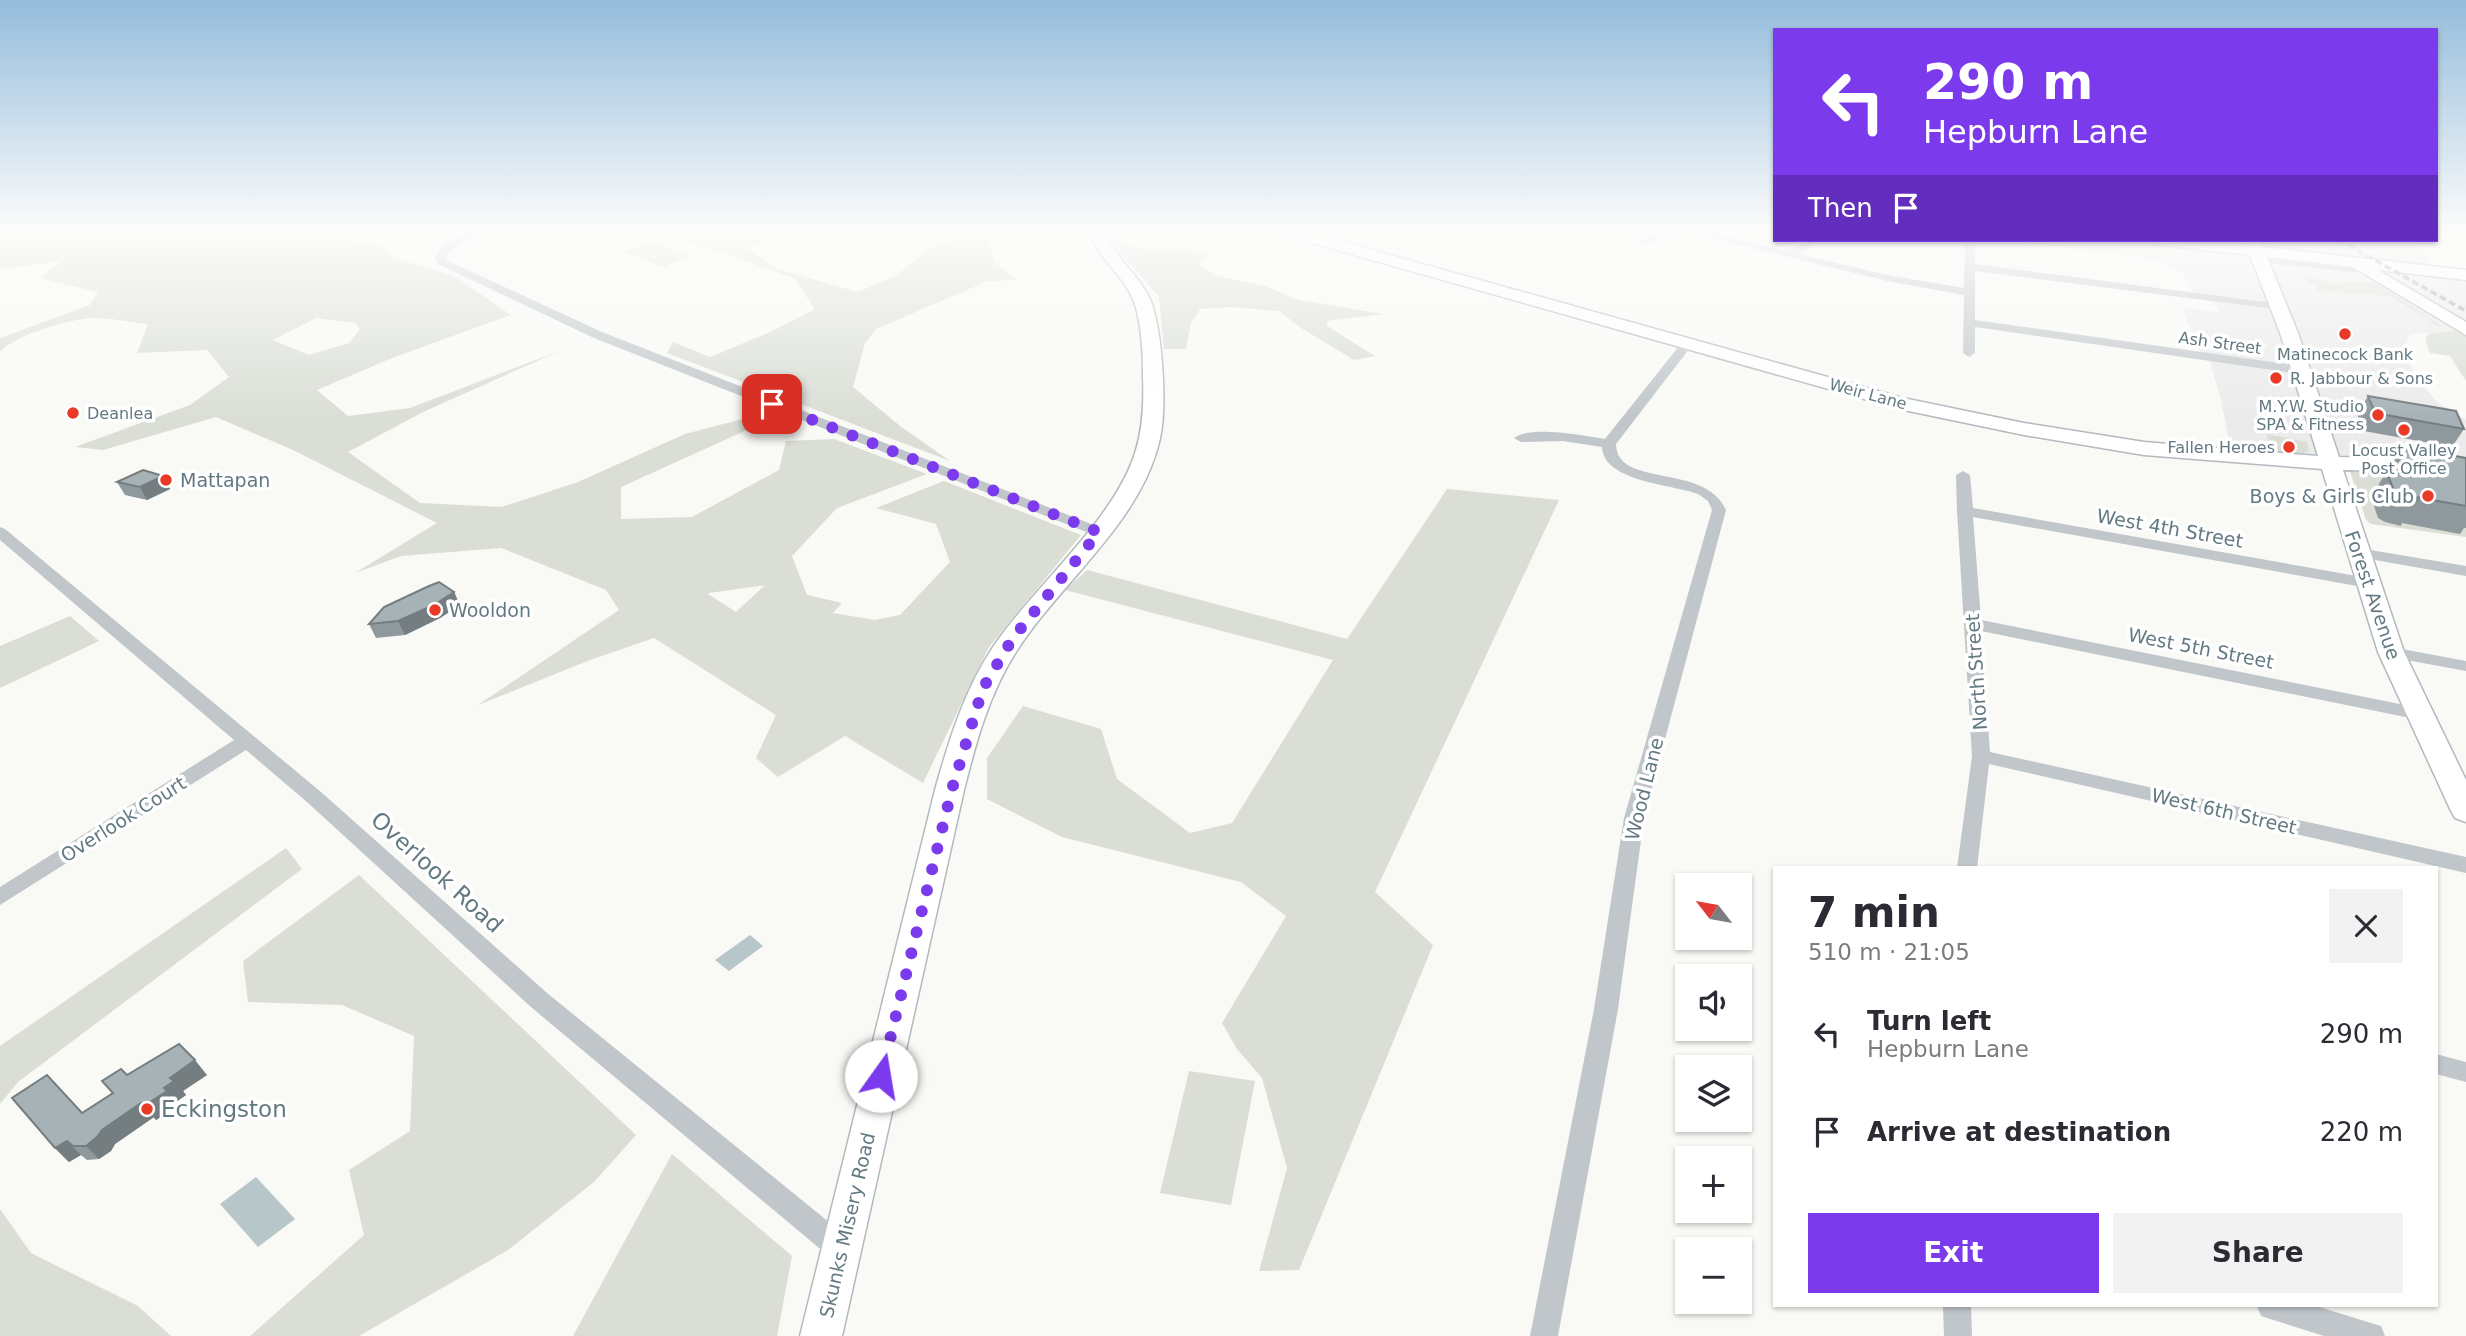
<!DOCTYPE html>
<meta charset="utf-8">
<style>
:root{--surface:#fff;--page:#f2f2f3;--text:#2b2b33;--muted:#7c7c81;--accent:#7c3aed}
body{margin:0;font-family:"DejaVu Sans",sans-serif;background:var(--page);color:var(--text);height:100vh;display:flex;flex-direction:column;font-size:26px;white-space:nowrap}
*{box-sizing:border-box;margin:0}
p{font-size:23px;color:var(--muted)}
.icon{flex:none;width:38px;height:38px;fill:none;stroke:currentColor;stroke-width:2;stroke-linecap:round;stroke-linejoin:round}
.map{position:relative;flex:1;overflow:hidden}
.details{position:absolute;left:1773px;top:866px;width:665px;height:441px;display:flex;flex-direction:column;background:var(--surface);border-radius:0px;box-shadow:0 2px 5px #0004}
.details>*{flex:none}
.top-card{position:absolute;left:1773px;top:28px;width:665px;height:214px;border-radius:0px;box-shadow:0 2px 5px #0004;background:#7c3aed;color:#fff;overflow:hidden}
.needle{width:46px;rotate:301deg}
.tools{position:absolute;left:1675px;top:873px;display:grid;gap:14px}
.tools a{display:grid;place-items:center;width:77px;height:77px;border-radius:0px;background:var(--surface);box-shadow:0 2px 5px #0004;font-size:35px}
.pin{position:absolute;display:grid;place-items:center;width:60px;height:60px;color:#fff;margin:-30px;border-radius:14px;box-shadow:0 4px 10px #0006}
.me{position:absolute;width:77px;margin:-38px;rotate:13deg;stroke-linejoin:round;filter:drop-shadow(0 0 5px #0008)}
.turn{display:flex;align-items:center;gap:24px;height:147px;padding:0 35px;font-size:32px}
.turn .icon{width:91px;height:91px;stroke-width:2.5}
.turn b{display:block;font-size:49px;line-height:60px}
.then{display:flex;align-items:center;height:66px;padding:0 35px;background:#0003;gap:14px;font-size:26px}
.round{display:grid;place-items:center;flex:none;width:74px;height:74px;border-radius:0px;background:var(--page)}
.headline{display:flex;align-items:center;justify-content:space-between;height:119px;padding:0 35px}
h1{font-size:42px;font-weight:700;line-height:52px}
.button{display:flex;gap:14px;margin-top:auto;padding:14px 35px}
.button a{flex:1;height:80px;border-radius:0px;background:var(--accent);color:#fff;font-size:28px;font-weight:700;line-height:80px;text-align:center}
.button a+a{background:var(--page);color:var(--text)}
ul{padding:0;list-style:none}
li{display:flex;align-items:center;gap:21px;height:98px;padding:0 35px}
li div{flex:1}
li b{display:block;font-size:26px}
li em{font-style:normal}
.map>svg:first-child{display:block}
</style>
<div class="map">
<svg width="2466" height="1336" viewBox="0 0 2466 1336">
<rect width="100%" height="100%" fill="#f9f9f6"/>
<!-- built -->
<path fill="#eaebea" d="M2009,240H2415L2437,271L2466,275V331L2410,334L2403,350L2415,376L2437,402L2466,420V461L2427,463L2231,451L2221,400L2209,359L2201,354L2182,308L2219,312L2214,303L2192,293L2183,272L2172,270L2165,261Z"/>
<!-- green -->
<path fill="#daded5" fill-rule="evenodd" d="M0,231H252L266,238L329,237L382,246L401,260L454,276L511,315L392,358L317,390L348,416L410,408L562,350L423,412L348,452L420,503L502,507L578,482L685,434L754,416L749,429L621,487V519L692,517L779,470L786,441L834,439L927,474L837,508L792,556L807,595L842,603L833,613L875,620L900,615L950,562L936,524L876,508L944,481L1081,535L989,647L923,783L845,736L778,777L756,758L776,715L654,638L590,660L478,705L619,610L606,590L501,548L401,556L355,573L437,523L293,450L216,417L103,450L75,447L190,405L229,377L207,350L137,353L148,324C130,322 111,318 93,318C70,319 14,335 0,352V338L90,305L98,292L40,278L62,261L0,269ZM316,318L355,323L360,329L349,343L309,355L273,340ZM765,585L736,612L708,594L709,593Z
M657,231H777L748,249L777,269L858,292L897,275L930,248L987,231L994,261L1017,280L988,281L876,329L865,343L853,387L900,426L950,461L667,353L673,342L710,357L770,332L815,309L794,278Z
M1108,238L1144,249L1210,251L1200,265L1218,276L1265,286L1298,300L1384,314L1327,321V326L1375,356L1354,360L1301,328L1279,311L1232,307L1200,309L1191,323L1186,349H1164L1159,297Z
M651,242L691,256L663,267L624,252Z
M2303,276L2346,286L2343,282L2376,283L2444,327L2429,324L2433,322L2390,296L2316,291L2315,289H2318L2317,285H2310Z
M2466,330V381L2450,356L2430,353L2426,342V336L2431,333Z
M2267,434L2307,442L2309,451L2292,456L2257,451V448L2269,450Z
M2350,471L2466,474V537L2371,524L2366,520Z
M1447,489L1559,500L1375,892L1433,945L1299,1270L1259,1271L1287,1168L1262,1078L1237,1049L1222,1023L1286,916L1241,882L1062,837L987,799V758L1023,706L1101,729L1117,779L1190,833L1232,823L1333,660L1065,590L1087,570L1347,639Z
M70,616L99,641L0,688V646Z
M286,848L302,869L18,1082L0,1104V1046Z
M359,875L636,1135L594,1182L508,1250L359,1336H250L364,1235L349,1170L410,1131L414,1036L342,1005L248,1002L243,961Z
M1189,1071L1255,1081L1231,1205L1160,1193Z
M672,1154L792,1256L777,1336H573Z
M0,1209L31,1253L138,1306L171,1336H0Z"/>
<!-- water -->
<path fill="#b7c7c9" d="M750,935L763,946L729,971L715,960Z
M256,1177L295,1219L258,1247L220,1204Z"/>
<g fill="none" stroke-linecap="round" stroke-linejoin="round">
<!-- secondary casing -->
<g stroke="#b2babe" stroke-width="3">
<path id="secondary" d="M1089,231H1105C1116,262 1147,280 1154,311C1160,334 1162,357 1163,380C1164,404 1164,430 1156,453C1133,528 1058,586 1016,652C989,694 976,742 964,790L842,1336H800L935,790C949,740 964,691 993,647C1034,586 1116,519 1136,450C1143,427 1144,401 1143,376C1143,354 1142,330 1136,308C1128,278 1099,261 1089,231Z
M1278,231H1304L1903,398L2024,423L2144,442L2318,456L2280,333L2250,255L2159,245L2151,240H2199L2246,245L2244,240H2260L2263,247L2466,270V280L2378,270L2466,322V335L2353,267L2267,257L2298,333L2339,457L2466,460V472L2343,470L2404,652L2466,780V822L2455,818L2451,811L2378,652L2322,469L2144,455L2024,435L1899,409L1280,234Z"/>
</g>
<!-- street -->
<path fill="#c0c6c9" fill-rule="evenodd" d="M471,231H484L449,252L446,260L602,332L1104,529L1107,532L1104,535H1094L594,338L438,264L435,258L441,248Z
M1658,231H1671L1649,244H1641V240Z
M1683,231H1702L1788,251L1808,240H1820L1799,254L1887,275L1964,288L1965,240H1975V264L2280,304L2284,306V310L1975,271V320L2301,366L2307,370L2301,374L1975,327V353L1969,357L1963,353L1964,295L1887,281Z
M2260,257L2366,267L2372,270L2366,273L2256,262V258Z
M1687,340L1693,344L1616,444C1617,489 1705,462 1726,510L1644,818L1618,1009L1558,1336H1530L1594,1009L1624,818L1712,510L1708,501L1698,494C1671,484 1604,482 1602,447L1563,441L1521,442L1514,438C1530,425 1585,436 1605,439L1683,341Z
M1963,471L1970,475L1973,508L2368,578L2376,583L2368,588L1973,517L1981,620L2420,708L2429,714L2420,720L1981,631L1990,752L2466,857V873L1989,764L1977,868H1957L1972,756L1957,511L1956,475Z
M0,527L5,529L321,792L547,993L851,1240L854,1249L851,1258L841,1262L831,1258L531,1007L307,802L246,750L0,905V887L234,740L0,540Z
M2358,548L2466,566V576L2352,556L2350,553L2352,550Z
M2391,647L2466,661V671L2385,656L2382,652Z
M2436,1054L2466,1062V1082L2436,1074Z
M1943,1306H1971L1972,1336H1944Z
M2257,1306H2316L2381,1326L2385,1336H2324L2261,1316Z"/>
<!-- secondary -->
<use href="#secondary" fill="#fff" fill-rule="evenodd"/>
<!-- rail -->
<path stroke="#9fa9ae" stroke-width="3.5" stroke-dasharray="7 3.5" stroke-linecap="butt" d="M2339,240L2466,311"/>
</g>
<!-- wall -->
<path fill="#8f999d" d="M2368,396L2464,429L2452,447L2364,431L2357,414Z
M2400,449L2466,458V528H2464L2460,534L2402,523L2401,526L2385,522L2378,518L2371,497Z
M163,476L170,489L147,500L125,495L117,482Z
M454,592L460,605L440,618L405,635L376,638L369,624Z
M127,1075H207L183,1091L186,1095L176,1102L179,1105L156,1120L154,1117L115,1144L111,1151L99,1159L87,1160L81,1155L69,1162L55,1148L82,1113L113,1093Z"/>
<!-- shaded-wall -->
<path fill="#747d7f" d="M163,476L170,489L147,500L140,487Z
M454,592L460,605L440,618L405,635L398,621Z
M195,1060L207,1075L183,1091L186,1095L176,1102L179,1105L156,1120L144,1106L170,1078Z
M141,1103L154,1117L115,1144L111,1151L99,1159L86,1146L102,1130Z
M67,1141L81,1155L69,1162L55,1148Z"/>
<!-- building -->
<path fill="#a6b2b6" stroke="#747d7f" stroke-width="2" d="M2368,396L2456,411L2464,429L2375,413Z
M2400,449L2429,451L2466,458V506L2416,497L2417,500L2401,497L2395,493L2386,471L2407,475L2403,466L2410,467Z
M143,470L163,476L140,487L117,482Z
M439,582L454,592L434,605L398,621L369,624L384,607L429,586Z
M179,1044L195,1060L170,1078L174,1081L164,1088L167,1091L144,1106L141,1103L102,1130L97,1137L86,1146H73L67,1141L55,1148L12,1098L47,1075L82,1113L113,1093L102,1081L121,1069L127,1075Z"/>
<!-- sky -->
<linearGradient id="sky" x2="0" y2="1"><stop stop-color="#94bcdc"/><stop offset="0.55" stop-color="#fcfcfb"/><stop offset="1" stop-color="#fcfcfb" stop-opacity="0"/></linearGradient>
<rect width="2466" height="418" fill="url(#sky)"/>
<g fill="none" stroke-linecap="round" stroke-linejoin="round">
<!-- route -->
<path stroke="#7c3aed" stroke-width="12" stroke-dasharray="0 21.6" d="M772,404L1099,532L1013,638L983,688L952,789L881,1076"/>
</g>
<!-- markers -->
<g fill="#e93927" stroke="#fff" stroke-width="2.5">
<circle cx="2345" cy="334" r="7"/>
<circle cx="2276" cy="378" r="7"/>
<circle cx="73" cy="413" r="7"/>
<circle cx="2378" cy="415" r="7"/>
<circle cx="2404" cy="430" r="7"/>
<circle cx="2289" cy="447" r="7"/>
<circle cx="166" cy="480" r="7"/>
<circle cx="2428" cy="496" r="7"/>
<circle cx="435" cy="610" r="7"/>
<circle cx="147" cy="1109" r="7"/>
</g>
<g text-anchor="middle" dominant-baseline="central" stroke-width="7" stroke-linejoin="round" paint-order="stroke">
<!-- far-street labels -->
<g font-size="16" fill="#637982" stroke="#fff">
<text transform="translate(2220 343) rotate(8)">Ash Street</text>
<text transform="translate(1868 394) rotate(15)">Weir Lane</text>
</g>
<!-- far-poi labels -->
<g font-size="16" fill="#637982" stroke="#fff">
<text x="2345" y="354">Matinecock Bank</text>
<text x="2290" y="378" text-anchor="start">R. Jabbour &amp; Sons</text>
<text x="2364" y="406" text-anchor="end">M.Y.W. Studio<tspan x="2364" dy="18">SPA &amp; Fitness</tspan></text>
<text x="87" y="413" text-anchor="start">Deanlea</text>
<text x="2275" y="447" text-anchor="end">Fallen Heroes</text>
<text x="2404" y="450">Locust Valley<tspan x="2404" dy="18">Post Office</tspan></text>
</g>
<!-- poi labels -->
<g font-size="19" fill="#637982" stroke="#fff" text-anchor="start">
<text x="180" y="480">Mattapan</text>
<text x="2414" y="496" text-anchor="end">Boys &amp; Girls Club</text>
<text x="449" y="610">Wooldon</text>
</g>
<!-- street labels -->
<g font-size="19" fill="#637982" stroke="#fff">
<text transform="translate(2170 528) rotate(10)">West 4th Street</text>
<text transform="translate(2373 595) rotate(71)">Forest Avenue</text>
<text transform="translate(2201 648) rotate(11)">West 5th Street</text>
<text transform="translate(1976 672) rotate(-94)">North Street</text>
<text transform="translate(1644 789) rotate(-76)">Wood Lane</text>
<text transform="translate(2224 811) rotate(13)">West 6th Street</text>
<text transform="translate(123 819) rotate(-32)">Overlook Court</text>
<text transform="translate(847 1225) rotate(-77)">Skunks Misery Road</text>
</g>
<!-- near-street labels -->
<g font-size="23" fill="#637982" stroke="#fff">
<text transform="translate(437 872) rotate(42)">Overlook Road</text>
</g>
<!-- near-poi labels -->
<g font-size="23" fill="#637982" stroke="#fff" text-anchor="start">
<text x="161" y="1109">Eckingston</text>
</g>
</g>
</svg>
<div class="tools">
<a><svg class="needle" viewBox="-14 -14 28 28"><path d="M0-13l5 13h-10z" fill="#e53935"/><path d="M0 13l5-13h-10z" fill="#7c7c81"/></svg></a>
<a><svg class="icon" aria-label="sound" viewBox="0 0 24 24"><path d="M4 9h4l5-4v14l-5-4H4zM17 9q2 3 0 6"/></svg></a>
<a><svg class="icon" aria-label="layers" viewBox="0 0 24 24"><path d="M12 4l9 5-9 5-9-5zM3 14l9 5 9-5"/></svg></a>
<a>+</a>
<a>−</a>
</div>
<div class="pin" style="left:772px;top:404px;background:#d93025"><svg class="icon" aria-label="arrive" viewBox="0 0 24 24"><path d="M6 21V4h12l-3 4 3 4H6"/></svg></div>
<svg class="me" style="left:881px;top:1076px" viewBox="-20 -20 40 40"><circle r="19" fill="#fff"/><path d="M0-13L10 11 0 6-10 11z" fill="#7c3aed"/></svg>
<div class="top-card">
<div class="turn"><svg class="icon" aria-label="left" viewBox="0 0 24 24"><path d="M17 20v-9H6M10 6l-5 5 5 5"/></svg><div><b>290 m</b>Hepburn Lane</div></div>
<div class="then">Then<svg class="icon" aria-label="arrive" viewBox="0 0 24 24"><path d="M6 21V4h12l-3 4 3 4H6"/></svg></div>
</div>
<section class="details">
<div class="headline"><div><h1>7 min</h1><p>510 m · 21:05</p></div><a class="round"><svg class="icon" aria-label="close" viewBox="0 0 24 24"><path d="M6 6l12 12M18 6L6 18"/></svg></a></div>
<ul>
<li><svg class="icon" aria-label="left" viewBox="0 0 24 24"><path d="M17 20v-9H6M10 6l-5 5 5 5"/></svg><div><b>Turn left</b><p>Hepburn Lane</p></div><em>290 m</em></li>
<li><svg class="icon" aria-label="arrive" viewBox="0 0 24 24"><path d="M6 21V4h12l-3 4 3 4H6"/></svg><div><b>Arrive at destination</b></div><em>220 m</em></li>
</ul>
<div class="button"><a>Exit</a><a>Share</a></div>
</section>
</div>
